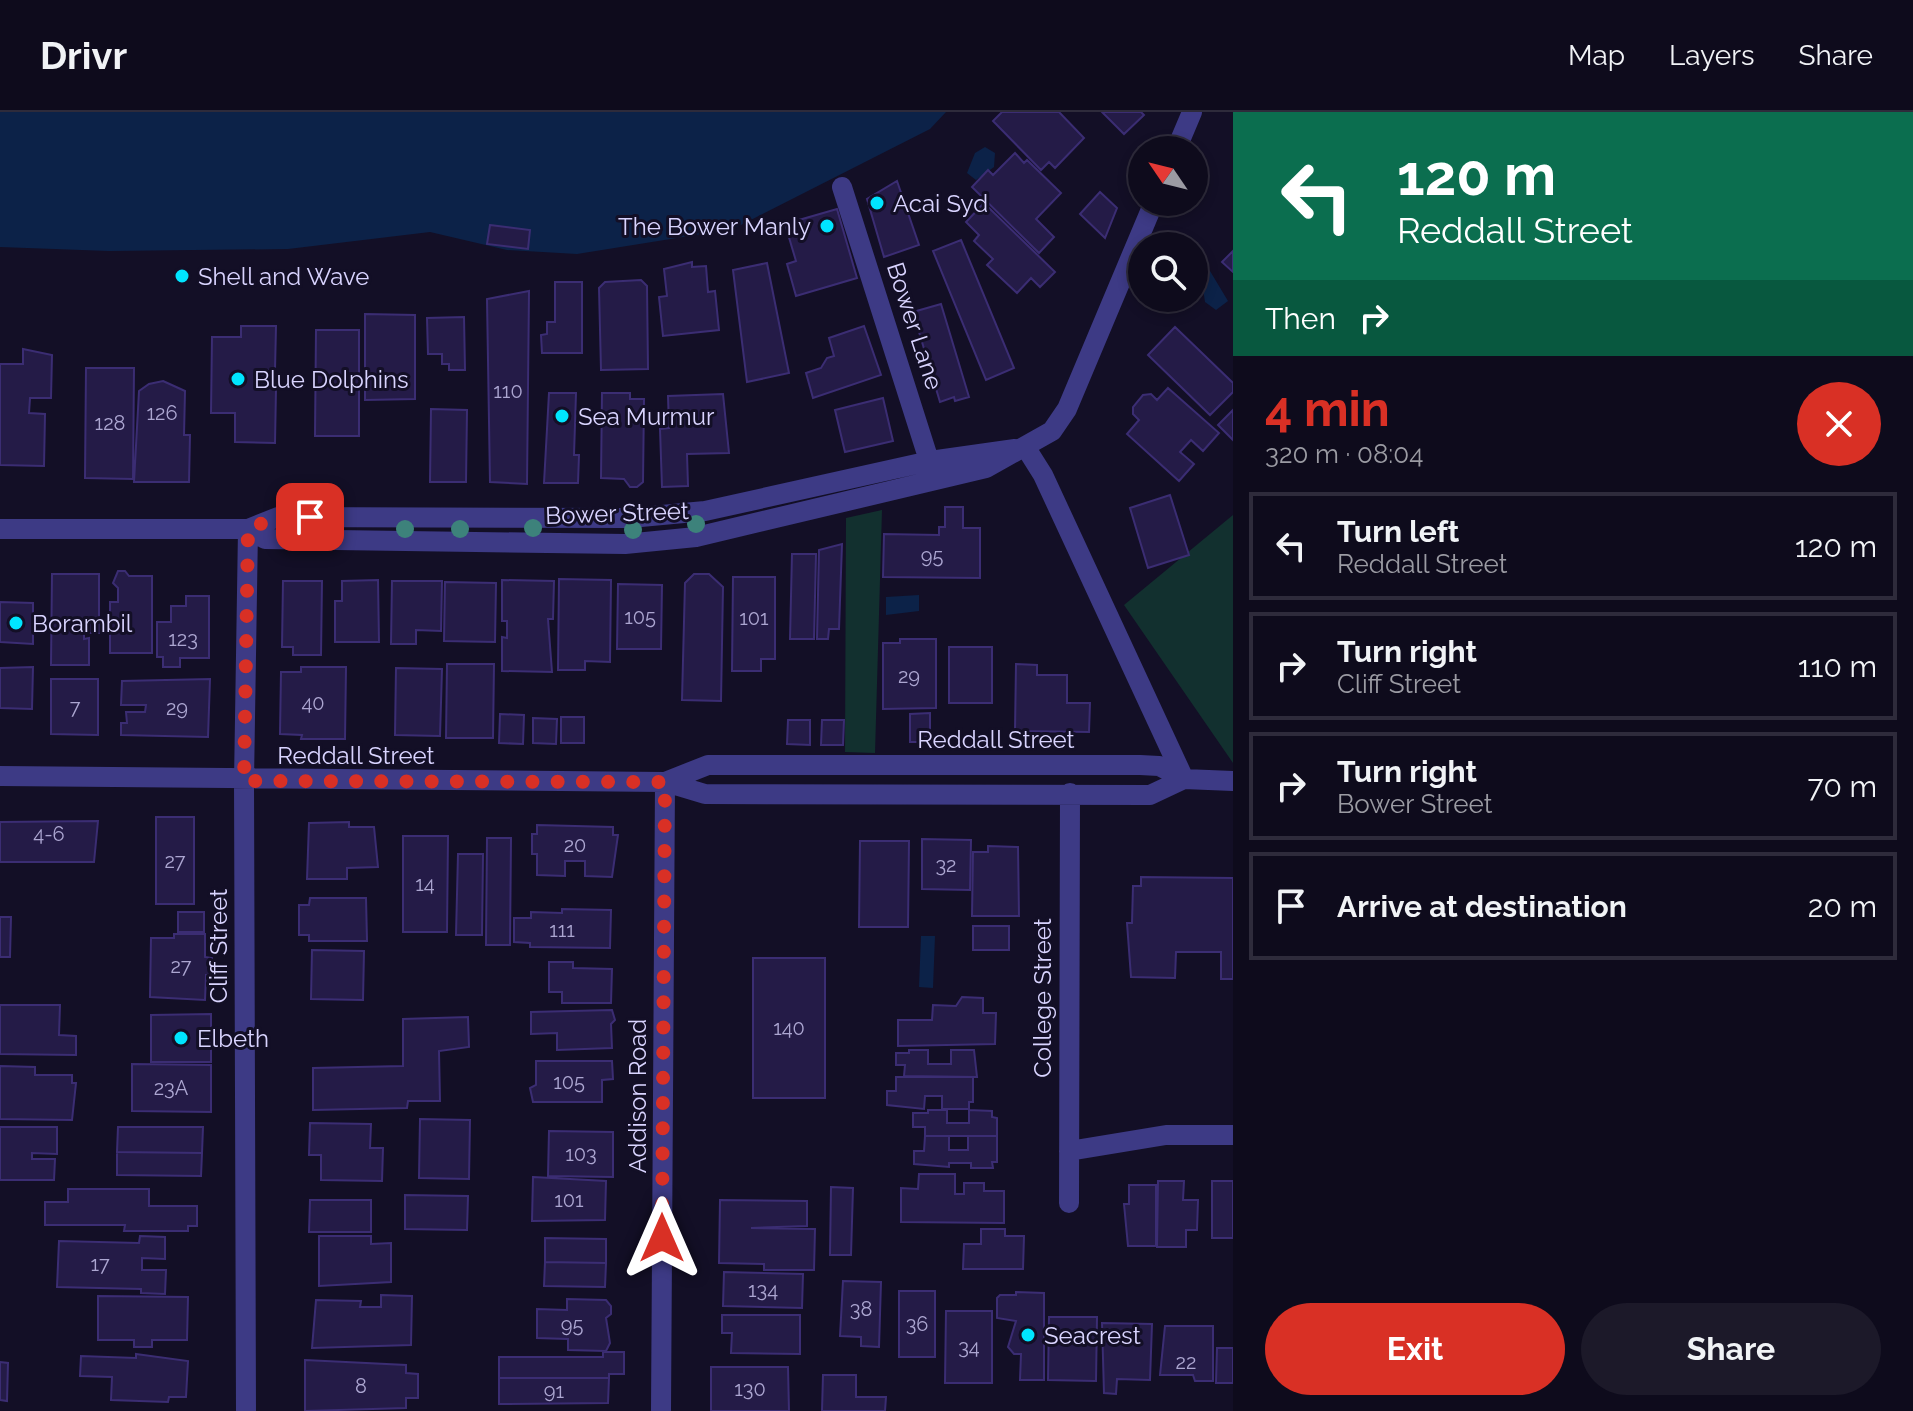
<!DOCTYPE html>
<meta charset="utf-8">
<style>
:root{--surface:#0e0b1c;--page:#1c1929;--text:#f1f3f6;--muted:#9b9ba3;--line:#2e2b3b;--accent:#d93025}
body{margin:0;font-family:Raleway,sans-serif;background:var(--page);color:var(--text);height:100vh;display:flex;flex-direction:column;font-size:30px;white-space:nowrap}
*{box-sizing:border-box;margin:0}
p{font-size:26px;color:var(--muted)}
.icon{flex:none;width:44px;height:44px;fill:none;stroke:currentColor;stroke-width:2;stroke-linecap:round;stroke-linejoin:round}
.map{position:relative;flex:1;overflow:hidden}
.side{display:flex;flex-direction:column;background:var(--surface);width:680px}
.side>*{flex:none}
.guide{background:#0b6e4f;color:#fff;overflow:hidden}
.needle{width:52px;rotate:305deg}
.buttons{position:absolute;left:1128px;top:24px;display:grid;gap:16px}
.buttons a{display:grid;place-items:center;width:80px;height:80px;border-radius:50%;background:var(--surface);box-shadow:0 4px 12px #0003,0 0 0 2px var(--line);font-size:40px}
.pin{position:absolute;display:grid;place-items:center;width:68px;height:68px;color:#fff;margin:-34px;border-radius:16px;box-shadow:0 4px 12px #0006}
.me{position:absolute;width:88px;margin:-44px;rotate:0deg;stroke-linejoin:round;filter:drop-shadow(0 0 6px #0008)}
.turn{display:flex;align-items:center;gap:28px;height:168px;padding:0 32px;font-size:36px}
.turn .icon{width:104px;height:104px;stroke-width:2.5}
.turn b{display:block;font-size:56px;line-height:68px}
.then{display:flex;align-items:center;height:76px;padding:0 32px;background:#0003;gap:16px;font-size:30px}
.round{display:grid;place-items:center;flex:none;width:84px;height:84px;border-radius:42px;background:var(--page)}
.head{display:flex;align-items:center;justify-content:space-between;height:136px;padding:0 32px}
h1{font-size:48px;font-weight:700;line-height:60px;color:var(--accent)}
.primary-button{display:flex;gap:16px;margin-top:auto;padding:16px 32px}
.primary-button a{flex:1;height:92px;border-radius:48px;background:var(--accent);color:#fff;font-size:32px;font-weight:700;line-height:92px;text-align:center}
.primary-button a+a{background:var(--page);color:var(--text)}
ul{padding:0;list-style:none}
li{display:flex;align-items:center;gap:24px;height:108px;margin:0 16px 12px;padding:0 16px;border:4px solid var(--line);border-radius:0px}
li div{flex:1}
li b{display:block;font-size:30px}
li em{font-style:normal}
header{display:flex;align-items:center;gap:48px;box-sizing:border-box;height:112px;padding:0 40px;background:var(--surface);border-bottom:2px solid var(--line)}
header strong{font-size:38px}
nav{display:flex;gap:44px;margin-inline-start:auto;font-size:28px}
main{display:flex;flex:1;min-height:0}
.map>svg:first-child{display:block}
</style>
<header>
<strong>Drivr</strong>
<nav><a>Map</a><a>Layers</a><a>Share</a></nav>
</header>
<main>
<div class="map">
<svg width="1233" height="1299" viewBox="0 0 1233 1299">
<rect width="100%" height="100%" fill="#130f26"/>
<!-- green -->
<path fill="#12302f" d="M882,398L875,641L845,640L846,406Z
M1233,403V651L1124,493Z"/>
<!-- water -->
<path fill="#0c2248" d="M0,0H946L930,17L733,117L577,142L507,138L430,120L288,137L109,139L0,135Z
M985,35L995,41L994,55L976,68L967,61L975,41Z
M1210,159L1228,189L1216,198L1205,190L1201,163Z
M919,483V499L886,503V485Z
M921,824H935L933,876L919,875Z"/>
<!-- building -->
<path fill="#241b47" stroke="#3b2d73" stroke-width="2" d="M1002,0H1059L1084,26L1055,56L1049,50L1041,58L993,9Z
M1102,0H1141L1144,3L1124,22Z
M1015,41L1024,51L1027,48L1061,81L1036,107L1054,125L1039,141L972,75L988,58L993,63Z
M897,69L919,133L884,145L867,87Z
M1100,80L1117,96L1105,126L1080,102Z
M984,91L1055,160L1040,175L1031,166L1017,181L987,153L993,147L974,129L979,123L966,110Z
M837,97L857,166L796,184L787,152L796,149L785,112Z
M490,113L530,118L528,137L487,132Z
M961,128L1014,256L986,268L933,139Z
M1233,139V160L1222,150Z
M692,150V155L706,154L708,180L715,179L719,218L663,224L659,185L667,184L664,157Z
M767,151L789,261L747,270L733,158Z
M641,168L647,174L648,257L601,258L599,176L605,170Z
M555,170H582V241H542L541,223L547,222V210H555Z
M529,179L527,372L490,370L487,187Z
M941,192L969,285L955,289L954,285L940,290L913,200Z
M365,202L415,203V287L365,288Z
M464,205L465,258H449V252H442V242H428L427,206Z
M241,214H276L275,258H264V275L276,276L275,331L235,330V301H211L212,225H241Z
M864,214L881,263L813,286L806,261L821,256L827,246L834,244L829,226Z
M1175,215L1233,271V280L1210,303L1148,243Z
M316,218H359V324H315Z
M23,237L52,243L51,286H30L29,301L45,302L44,354L0,353V252H23Z
M86,256H134L133,367L85,366Z
M163,269L185,279L184,323H190L189,370H134L139,279L149,272Z
M1168,276L1219,321L1203,339L1191,328L1180,340L1194,352L1179,369L1127,322L1139,308L1133,302V295L1143,283L1151,282L1157,288Z
M549,281H576L574,343H579L578,371H544Z
M602,281H630V287H644L643,370L637,375H630L624,367L601,366Z
M723,282L729,341L687,342L688,374L662,375L660,317L669,316L668,284Z
M883,286L893,329L845,340L835,298Z
M431,297L467,298L466,370H430Z
M1233,298V328L1218,313Z
M1170,383L1189,443L1148,456L1130,396Z
M945,395H963V416H980V466L883,465L884,422L939,423V415H945Z
M842,432L839,517H829L828,527H817L819,438Z
M792,442H816L814,527H790Z
M118,459H125L129,464H152V541H110V490H118V476L113,471Z
M52,462H99V521H84V527L89,526V553H51Z
M694,462H709L723,475L721,589L682,588L685,471Z
M733,465H775V547H761V559H732Z
M559,467L611,468L610,550L585,549V558H558Z
M378,468L379,530H335V489H342V469Z
M502,468L554,469L553,507H548L552,560L502,559V525L507,526V509H502Z
M283,469H322L321,543H293V535H282Z
M392,469H442L441,519L416,518V532H391Z
M445,470L496,471L495,530L444,529Z
M618,472L662,473L661,537H617Z
M186,484H209V546H180V555H163V545H157V510H171V494H186Z
M0,490L33,491V532L0,530Z
M900,527H936V596L883,597V531H900Z
M949,535H992V591H949Z
M447,552H494L493,626H446Z
M1016,552L1037,553V563H1067V591H1090L1089,620L1015,619Z
M33,555L32,597L0,596V556Z
M301,555H346L345,627H301L302,623L280,622L281,560H301Z
M396,556L442,557L440,624L395,623Z
M51,567H98V623L51,622Z
M210,567L208,625L121,623V611H127L126,600H145L146,593H121L122,569Z
M930,601V630H910V602Z
M500,602L524,603L523,632L499,631Z
M561,605H584V631H561Z
M533,606L557,607L556,632L533,631Z
M788,608H810V633L787,632Z
M822,608H844L843,633H821Z
M156,705H194V792H156Z
M98,709L94,750H0V710Z
M349,710V715H374L378,755L347,756V767H307L309,711Z
M537,713L613,715V723H618L612,765L585,764V749H565V764L537,763V742H532V722H537Z
M403,724H448L447,820H403Z
M487,726H511L510,833H486Z
M922,727L971,728L970,778L922,777Z
M860,729H909L908,815H859Z
M988,734L1018,735L1019,804H972L973,740H988Z
M458,742H483L482,823H456Z
M1141,765L1233,766V867H1221V840H1176L1175,866L1131,865L1127,811H1132L1133,774H1141Z
M310,786H366L367,829H309V823H299V793H309Z
M562,797L611,798L610,836L530,835V831L514,830V806H531V800L562,801Z
M178,800H204V820H178Z
M0,805H11L10,845H0Z
M973,814H1009V838H973Z
M174,822H205V845L212,846V863H206L205,888L150,885L151,826H174Z
M312,838L364,839L363,888L311,887Z
M753,846H825V986H753Z
M549,850H573V856L612,857L611,891H562V880H549Z
M962,885L983,886V901H996L995,932L898,934V908H932L933,893L956,894Z
M0,893H60L59,923L76,924V943L0,942Z
M612,898L615,908L611,912L612,936L557,938V921L531,922V900Z
M211,902V950H151V903Z
M468,905L469,935L439,939L440,989H408L407,996L313,998V956L403,954V907Z
M909,938H928V952H951V938H974L977,965L904,964L905,953H896V941H909Z
M536,949H612L613,967L602,968V990H533L530,976L536,973Z
M132,952L211,953V1000L132,999Z
M0,954L35,955V963H72V971H76L72,1008L0,1007Z
M896,965H973V990H969V997H942V984H925L924,997L887,993V979H896Z
M928,998H947V1011H969V998L992,999V1005L997,1006V1024H925V1015H913V1001H928Z
M420,1007L470,1008L469,1067L419,1066Z
M310,1011L371,1012L370,1036H383L382,1069L321,1068V1043H309Z
M0,1015H57V1042L32,1041V1047H55L54,1068H0Z
M118,1015H203L202,1041L117,1040Z
M549,1019L613,1020V1065L548,1064Z
M925,1024H949V1038H968V1024H997V1050H992L993,1056H971V1051H949V1055L914,1052V1039H924Z
M117,1040L202,1041L201,1064L117,1063Z
M919,1062H955V1082H964V1071H984V1079H1004V1111L901,1110V1076L918,1077Z
M533,1065L606,1069L605,1108L532,1109Z
M1158,1069H1184L1183,1088H1198L1197,1118H1186V1135H1157Z
M1212,1069H1233V1126H1212Z
M1129,1073H1156V1134H1128L1124,1092H1129Z
M831,1075L853,1076L851,1143H830Z
M68,1077H149V1094H197V1114H188V1119H124L125,1113H45V1090H68Z
M405,1083L468,1084L467,1118L405,1117Z
M310,1088H371V1120H309Z
M720,1088L807,1089V1114L751,1116L815,1117L814,1158H764V1152L719,1151Z
M981,1117H1005V1124H1024L1023,1157H963L964,1132H981Z
M140,1124L165,1125V1147L142,1146V1158H166L165,1182L141,1181V1177L57,1175L59,1129L139,1131Z
M319,1124H371V1132L391,1131V1170L319,1174Z
M545,1126L606,1127V1151L545,1150Z
M545,1150L606,1151L605,1175L544,1174Z
M724,1160L803,1162L802,1196L723,1194Z
M843,1169L881,1170L879,1235L861,1234V1225L840,1224Z
M899,1179H935V1245H899Z
M1016,1180L1044,1181V1268H1020L1021,1242H1014L1008,1235L1016,1209L997,1206V1186L1000,1183H1016Z
M381,1183L412,1184L411,1233L312,1236L316,1188L361,1189L360,1195H381Z
M98,1184L188,1185L187,1228H152V1235H134V1228H98Z
M567,1187L606,1188L611,1194V1202L606,1206L610,1231L606,1239L568,1238V1227L537,1226V1197L567,1198Z
M946,1199H992V1271H945Z
M722,1203H800V1242L731,1241L732,1221H722Z
M1049,1205H1097L1096,1269L1048,1268Z
M1102,1211L1152,1212L1150,1268L1117,1267L1116,1282L1104,1281Z
M1165,1214H1213V1269H1195L1193,1263H1160Z
M1217,1236H1233V1271H1216Z
M603,1240H624V1262H609V1266H499V1245H603Z
M136,1242L188,1249L186,1285H169L168,1290L111,1288L112,1265L80,1264L81,1244L136,1246Z
M305,1248L406,1253V1261L418,1262V1286H406V1296L305,1299Z
M0,1250L8,1251L7,1289L0,1288Z
M711,1255H788L789,1299H711Z
M823,1263H856V1285H886L885,1299H822Z
M499,1266H609L608,1291L499,1292Z"/>
<g fill="none" stroke-linecap="round" stroke-linejoin="round">
<!-- minor -->
<path stroke="#3d3a85" stroke-width="20" d="M1176,38L1192,0
M842,75L933,361
M1026,336L1043,363L1184,667
M0,417H248L278,405L630,406L705,399L930,349L1015,337
M248,417L265,427L625,432L696,425L986,356L1052,319L1067,297L1154,90
M0,664L665,670L705,682L1150,683L1184,667
M665,670L708,653H1140L1159,654L1184,667L1233,669
M1069,1039L1166,1023H1233
M1069,1091L1070,681
M246,1299L244,669L248,417
M661,1299L665,670"/>
</g>
<!-- trees -->
<g fill="#3d827b">
<circle cx="696" cy="412" r="9"/>
<circle cx="533" cy="416" r="9"/>
<circle cx="405" cy="417" r="9"/>
<circle cx="460" cy="417" r="9"/>
<circle cx="633" cy="418" r="9"/>
</g>
<g fill="none" stroke-linecap="round" stroke-linejoin="round">
<!-- route -->
<path stroke="#d93025" stroke-width="14" stroke-dasharray="0 25.2" d="M310,405H278L248,417L244,669L665,670L662,1126"/>
</g>
<!-- markers -->
<g fill="#00e5ff" stroke="#130f26" stroke-width="3">
<circle cx="877" cy="91" r="8"/>
<circle cx="827" cy="114" r="8"/>
<circle cx="182" cy="164" r="8"/>
<circle cx="238" cy="267" r="8"/>
<circle cx="562" cy="304" r="8"/>
<circle cx="16" cy="511" r="8"/>
<circle cx="181" cy="926" r="8"/>
<circle cx="1028" cy="1223" r="8"/>
</g>
<g text-anchor="middle" dominant-baseline="central" stroke-width="6" stroke-linejoin="round" paint-order="stroke">
<!-- number labels -->
<g font-size="20" fill="#aca6d1">
<text x="508" y="279">110</text>
<text x="162" y="301">126</text>
<text x="110" y="311">128</text>
<text x="932" y="444">95</text>
<text x="640" y="505">105</text>
<text x="754" y="506">101</text>
<text x="183" y="527">123</text>
<text x="909" y="564">29</text>
<text x="313" y="591">40</text>
<text x="75" y="595">7</text>
<text x="177" y="596">29</text>
<text x="49" y="722">4-6</text>
<text x="575" y="733">20</text>
<text x="175" y="749">27</text>
<text x="946" y="753">32</text>
<text x="425" y="772">14</text>
<text x="562" y="818">111</text>
<text x="181" y="854">27</text>
<text x="789" y="916">140</text>
<text x="569" y="970">105</text>
<text x="171" y="976">23A</text>
<text x="581" y="1042">103</text>
<text x="569" y="1088">101</text>
<text x="100" y="1152">17</text>
<text x="763" y="1178">134</text>
<text x="861" y="1197">38</text>
<text x="917" y="1212">36</text>
<text x="572" y="1213">95</text>
<text x="969" y="1235">34</text>
<text x="1186" y="1250">22</text>
<text x="361" y="1274">8</text>
<text x="750" y="1277">130</text>
<text x="554" y="1279">91</text>
</g>
<!-- poi labels -->
<g font-size="24" fill="#d9d4ff" stroke="#130f26" text-anchor="start">
<text x="893" y="91">Acai Syd</text>
<text x="811" y="114" text-anchor="end">The Bower Manly</text>
<text x="198" y="164">Shell and Wave</text>
<text x="254" y="267">Blue Dolphins</text>
<text x="578" y="304">Sea Murmur</text>
<text x="32" y="511">Borambil</text>
<text x="197" y="926">Elbeth</text>
<text x="1044" y="1223">Seacrest</text>
</g>
<!-- street labels -->
<g font-size="24" fill="#d9d4ff" stroke="#130f26">
<text transform="translate(915 214) rotate(72)">Bower Lane</text>
<text transform="translate(617 401) rotate(-2)">Bower Street</text>
<text x="996" y="627">Reddall Street</text>
<text x="356" y="643">Reddall Street</text>
<text transform="translate(218 834) rotate(-90)">Cliff Street</text>
<text transform="translate(1042 886) rotate(-90)">College Street</text>
<text transform="translate(637 984) rotate(-90)">Addison Road</text>
</g>
</g>
</svg>
<div class="buttons">
<a><svg class="needle" viewBox="-14 -14 28 28"><path d="M0-13l5 13h-10z" fill="#e53935"/><path d="M0 13l5-13h-10z" fill="#9b9ba3"/></svg></a>
<a><svg class="icon" aria-label="search" viewBox="0 0 24 24"><circle cx="10" cy="10" r="6"/><path d="M15 15l6 6"/></svg></a>
</div>
<div class="pin" style="left:310px;top:405px;background:#d93025"><svg class="icon" aria-label="arrive" viewBox="0 0 24 24"><path d="M6 21V4h12l-3 4 3 4H6"/></svg></div>
<svg class="me" style="left:662px;top:1126px" viewBox="-20 -20 40 40"><path d="M0-17L14 15 0 8-14 15z" fill="#d93025" stroke="#fff" stroke-width="4"/></svg>
</div>
<section class="side">
<div class="guide">
<div class="turn"><svg class="icon" aria-label="left" viewBox="0 0 24 24"><path d="M17 20v-9H6M10 6l-5 5 5 5"/></svg><div><b>120 m</b>Reddall Street</div></div>
<div class="then">Then<svg class="icon" aria-label="right" viewBox="0 0 24 24"><path d="M7 20v-9h11M14 6l5 5-5 5"/></svg></div>
</div>
<div class="head"><div><h1>4 min</h1><p>320 m · 08:04</p></div><a class="round" style="background:#d93025;color:#fff"><svg class="icon" aria-label="close" viewBox="0 0 24 24"><path d="M6 6l12 12M18 6L6 18"/></svg></a></div>
<ul>
<li><svg class="icon" aria-label="left" viewBox="0 0 24 24"><path d="M17 20v-9H6M10 6l-5 5 5 5"/></svg><div><b>Turn left</b><p>Reddall Street</p></div><em>120 m</em></li>
<li><svg class="icon" aria-label="right" viewBox="0 0 24 24"><path d="M7 20v-9h11M14 6l5 5-5 5"/></svg><div><b>Turn right</b><p>Cliff Street</p></div><em>110 m</em></li>
<li><svg class="icon" aria-label="right" viewBox="0 0 24 24"><path d="M7 20v-9h11M14 6l5 5-5 5"/></svg><div><b>Turn right</b><p>Bower Street</p></div><em>70 m</em></li>
<li><svg class="icon" aria-label="arrive" viewBox="0 0 24 24"><path d="M6 21V4h12l-3 4 3 4H6"/></svg><div><b>Arrive at destination</b></div><em>20 m</em></li>
</ul>
<div class="primary-button"><a>Exit</a><a>Share</a></div>
</section>
</main>
